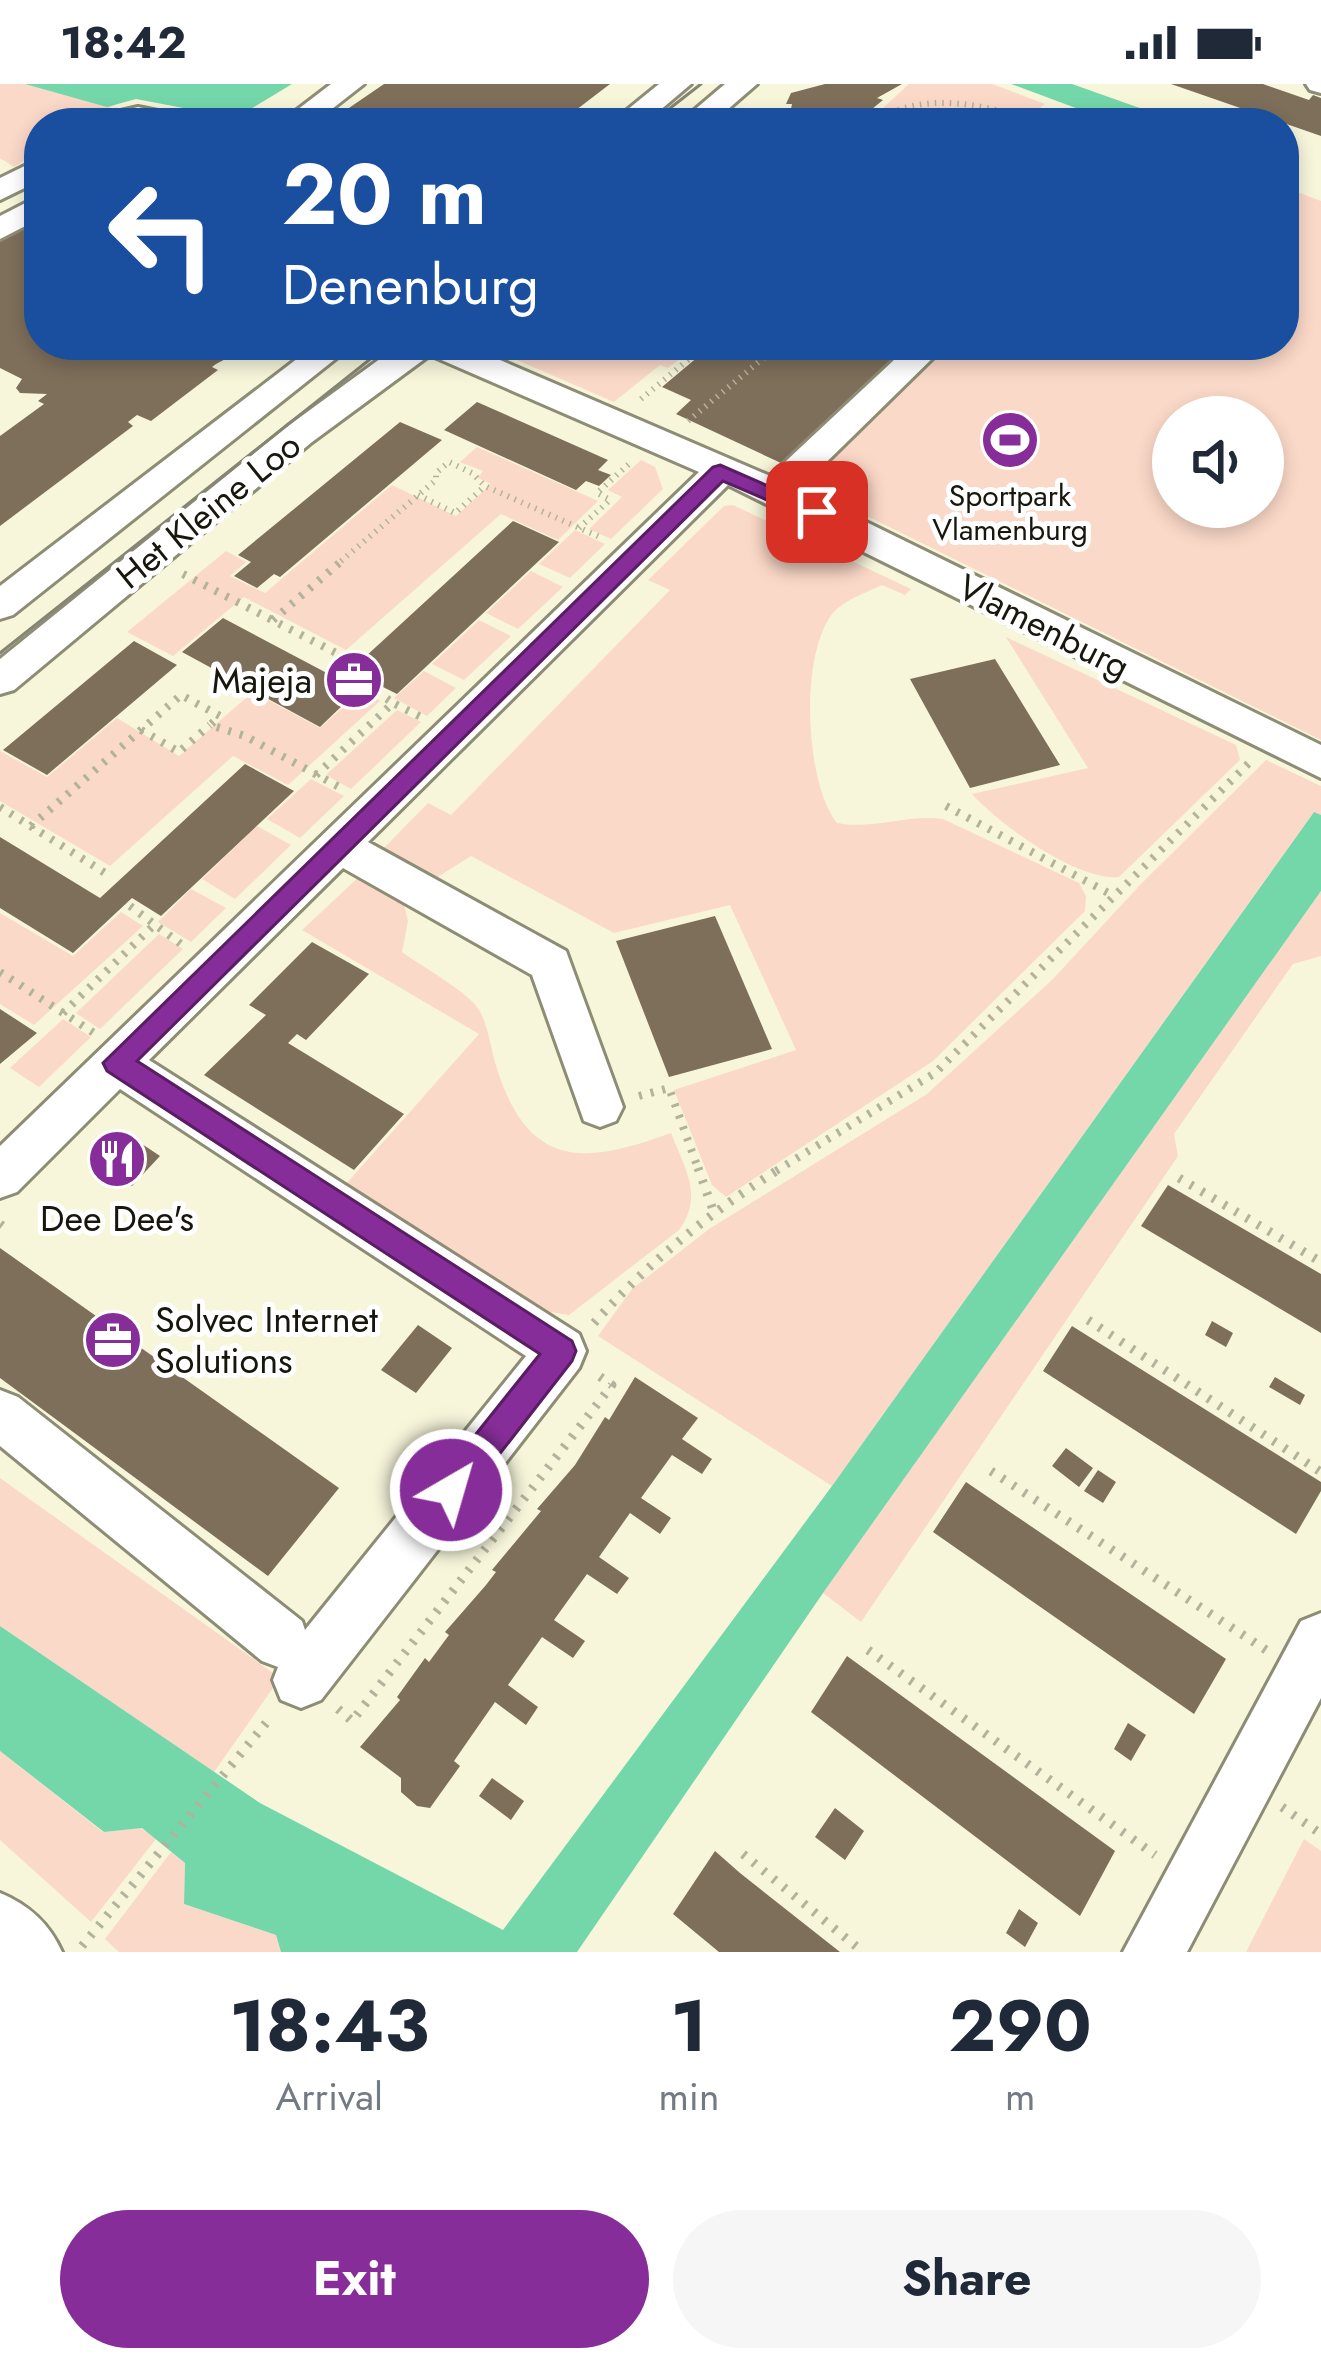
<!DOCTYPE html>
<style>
:root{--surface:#fff;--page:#f6f6f7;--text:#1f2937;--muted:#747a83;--accent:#872d99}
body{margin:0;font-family:Jost,sans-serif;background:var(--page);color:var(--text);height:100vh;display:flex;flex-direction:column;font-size:45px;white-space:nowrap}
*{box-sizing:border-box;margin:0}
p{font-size:39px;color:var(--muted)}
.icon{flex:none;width:66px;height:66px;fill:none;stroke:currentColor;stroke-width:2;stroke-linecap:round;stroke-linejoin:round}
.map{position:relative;height:1868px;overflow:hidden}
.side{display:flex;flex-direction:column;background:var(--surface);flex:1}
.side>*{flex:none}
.top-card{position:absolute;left:24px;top:24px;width:1275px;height:252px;border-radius:48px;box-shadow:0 6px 18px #0003;background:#1a4fa0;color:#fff;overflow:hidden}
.fabs{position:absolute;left:1152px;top:312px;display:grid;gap:24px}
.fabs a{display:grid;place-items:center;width:132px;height:132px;border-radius:50%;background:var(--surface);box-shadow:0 6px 18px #0003;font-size:60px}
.pin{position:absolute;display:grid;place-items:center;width:102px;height:102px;color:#fff;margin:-51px;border-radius:24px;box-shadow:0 6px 18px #0006}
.me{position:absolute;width:132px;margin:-66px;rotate:38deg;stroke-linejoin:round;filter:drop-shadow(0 0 9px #0008)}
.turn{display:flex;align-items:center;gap:42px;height:252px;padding:0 60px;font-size:54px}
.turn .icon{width:156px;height:156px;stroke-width:2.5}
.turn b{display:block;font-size:84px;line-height:102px}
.eta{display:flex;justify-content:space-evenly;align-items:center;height:204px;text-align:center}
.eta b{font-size:72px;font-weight:700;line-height:84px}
.button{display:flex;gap:24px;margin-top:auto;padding:24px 60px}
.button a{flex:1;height:138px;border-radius:72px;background:var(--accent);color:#fff;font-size:48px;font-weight:700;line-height:138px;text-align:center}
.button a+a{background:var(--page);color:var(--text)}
.status{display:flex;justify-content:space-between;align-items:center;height:84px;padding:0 60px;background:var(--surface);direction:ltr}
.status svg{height:33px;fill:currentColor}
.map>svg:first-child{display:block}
</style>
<div class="status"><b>18:42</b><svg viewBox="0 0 49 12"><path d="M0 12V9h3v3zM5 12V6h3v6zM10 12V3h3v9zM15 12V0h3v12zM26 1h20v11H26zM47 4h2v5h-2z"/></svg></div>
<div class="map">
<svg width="1321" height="1868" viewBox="0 0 1321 1868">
<rect width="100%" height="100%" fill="#f7f6db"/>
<!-- green -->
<path fill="#fbd9c8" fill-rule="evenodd" d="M0,0H264L234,20L150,1L82,39H39V67L14,83L0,74Z
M909,0H992L1045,20L1022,39H892L884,23Z
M1284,103L1321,117V656L800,399L946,261H1284ZM1173,333H1263V423H1173Z
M496,261H697L668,284L660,281L614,318L496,267Z
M477,363L598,417L558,456L501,430L346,566L244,513L173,572L127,548L226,467L246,478L230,492L265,509L392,401L456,432L491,400L478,394L483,387L460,378Z
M641,376L655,383L663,405L611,455L589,445L622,413L608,406Z
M733,421L911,505L905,511L882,501C868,508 844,516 833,529C799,571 805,699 837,739C872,746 907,730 943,735L1079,799L1086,812L1085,827L933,977L726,1113L712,1101L674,1006L796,966L730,821L614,849L471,772L433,796L381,767L428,719L451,731L670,506L648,496L724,422Z
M575,446L605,460L570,494L539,480Z
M531,487L563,503L518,545L486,529Z
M479,536L511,552L464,596L432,580Z
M1006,553L1236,661L1240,676L1119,793C1077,797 1000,741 972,710L1088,684Z
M424,587L456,604L427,632L394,614Z
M362,606L380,617L288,701L233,672L110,782L0,717V667L47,693L117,634L179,672L253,608L320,644Z
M397,626L421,638L351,705L326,691Z
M1266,676L1321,702V731L1313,729L832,1402L598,1252L632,1205L709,1145L927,1010L1052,896L1140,801Z
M311,695L344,712L300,754L267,735Z
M257,742L291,761L235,815L202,795Z
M363,789L403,817L408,837L402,868C421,882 463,905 477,923C488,937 491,967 497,985C529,1085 584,1081 671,1049C685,1085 704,1112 679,1146L569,1231L544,1227L346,1100L479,950L302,846Z
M191,805L226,824L191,858L158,838Z
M1321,807V872L1293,880L1174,1050L1178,1072L861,1538L823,1509Z
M121,828L143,842L34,941L0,920V829L73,872Z
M159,850L183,865L100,945L76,929Z
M63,935L91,953L39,1003L10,984Z
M0,1394L280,1594L214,1688L0,1542Z
M0,1667L103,1748L141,1744L156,1755L91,1838L0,1756Z
M1304,1755L1321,1767V1868H1246Z
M171,1768L185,1779L184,1820L276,1851L281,1868H119L105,1855Z"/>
<!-- water -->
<path fill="#74d7aa" d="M25,0H292L236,34L136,15L107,23Z
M1011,0H1072L1182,39H1116Z
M1314,728L1321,731V807L823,1509L577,1868H281L276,1851L184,1820L185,1779L142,1744L104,1748L0,1667V1542L260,1719L503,1846L832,1402Z"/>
<!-- building -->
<path fill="#7e6f5b" d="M384,0H610L559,39H327Z
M825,0H902L877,14L883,16L855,39H776L791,25L792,20H786L791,9Z
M1171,0H1263L1309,16L1313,11L1321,14V52Z
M39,131V261H252L216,280L212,283L218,286L151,337L137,331L128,338L133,342L0,442V352L44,320L38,317L47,310L20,309L16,304L22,295L0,284V156Z
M712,261H912L781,379L676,330L691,316L662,303Z
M477,318L608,376L598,386L611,391L599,402L586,397L576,406L444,346Z
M400,338L442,356L280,493L274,490L257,504L234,492L251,478L238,471Z
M513,437L559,458L397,610L369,596L320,643L182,568L223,534L340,596Z
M134,557L177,581L47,691L3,666Z
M995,575L1060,681L970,704L910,595Z
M245,680L294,707L161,832L132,814L73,869L0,824V753L100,814Z
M715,832L772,965L669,993L616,857Z
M312,858L369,890L306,956L297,950L288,959L404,1030L354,1086L204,991L266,931L249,921Z
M0,925L37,949L0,980Z
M121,1046L160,1072L132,1102L92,1075Z
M1168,1101L1321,1190V1249L1141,1142Z
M0,1164L339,1404L268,1492L0,1294Z
M1212,1237L1233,1249L1226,1263L1205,1251Z
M418,1241L452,1264L416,1309L381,1286Z
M1072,1242L1321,1398V1407L1296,1450L1043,1287Z
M635,1293L698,1334L682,1355L712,1375L702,1390L672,1371L641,1414L671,1434L660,1450L630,1429L599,1473L629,1494L617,1510L587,1490L554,1536L585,1557L573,1574L542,1553L508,1601L538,1623L526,1641L495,1618L454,1677L460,1682L430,1724L417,1722L401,1708V1694L360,1663L400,1616L397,1613L425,1574L429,1578L449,1551L445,1548L486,1501L496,1488L492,1486L541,1427L537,1425L575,1381L605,1333L609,1336Z
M1275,1293L1305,1311L1300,1321L1269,1303Z
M1066,1364L1093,1384L1079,1403L1052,1382Z
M1098,1386L1116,1398L1103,1419L1084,1407Z
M966,1398L1226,1575L1194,1630L933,1448Z
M847,1572L1115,1767L1080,1832L811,1628Z
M1128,1639L1146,1651L1131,1677L1114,1665Z
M492,1694L524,1717L511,1736L479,1712Z
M835,1724L864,1747L845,1776L815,1753Z
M715,1767L740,1789L840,1868H719L673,1830Z
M1019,1825L1038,1839L1025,1863L1006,1849Z"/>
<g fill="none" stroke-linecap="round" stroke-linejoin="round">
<!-- minor casing -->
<g stroke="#8d8c74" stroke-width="6">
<path id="minor" d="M331,0H364L314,39H280Z
M659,0H691L645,39H611Z
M725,0H757L712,39H679Z
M1306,0H1321V9L1310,6Z
M138,23L188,33L193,39H100L112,29Z
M39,75V97L0,116V94Z
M39,112V135L0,155V132Z
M315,261H353L13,531L0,535V502Z
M399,261H465L770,392L910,261H946L799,405L1321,661V694L728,401L368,758L566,867L623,1023L616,1037L600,1043L584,1037L532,891L343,784L149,976L579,1250L586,1267L579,1284L321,1616L301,1624L281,1616L273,1596L278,1583L262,1577L0,1362V1306L18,1313L302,1537L305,1546L526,1272L120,1005L17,1108L0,1114V1062L699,388L430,271L312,358L14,606L0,610V575L288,342Z
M1321,1529V1614L1187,1868H1123L1301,1537Z
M0,1809C29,1821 49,1839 62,1868H0Z"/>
</g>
<!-- path-far2 -->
<path stroke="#b3b29c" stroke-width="6" stroke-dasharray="1.5 6" stroke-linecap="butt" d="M871,39C914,12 960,16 1007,29L1006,39
M790,261L795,263
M641,315L706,261
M688,337L779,261
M418,411L455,429L485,402
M579,444L610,416L597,409L630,379
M341,477L436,396V389L449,378L472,389L485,402L602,454"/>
<!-- path-far1 -->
<path stroke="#b3b29c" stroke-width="8" stroke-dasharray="3 9" stroke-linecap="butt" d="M183,490L346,574
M273,536L345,474
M367,601L393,619
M141,646L179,668L210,641
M316,691L393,619L421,633
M946,722L1112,811
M0,723L110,792
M31,742L181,611L220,632L210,641L245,652L343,705
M130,822L181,860
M0,888L94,949
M63,929L153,842
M639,1012L669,1004L699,1087
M776,1087L935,989L1249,679"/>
<!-- path -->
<path stroke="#b3b29c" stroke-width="9" stroke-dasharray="3 10" stroke-linecap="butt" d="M698,1084L713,1126
M1179,1094L1321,1178
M0,1140L4,1143L0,1146
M1088,1236L1321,1388
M594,1239C650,1177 710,1128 781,1084
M991,1387L1266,1566
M868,1566L1155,1771
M338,1625L352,1637L612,1301L599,1292
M1282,1723L1321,1750
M743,1770L863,1868
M82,1862L271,1633"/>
<!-- minor -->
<use href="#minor" fill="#fff" fill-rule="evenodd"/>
<!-- tram -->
<path stroke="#868573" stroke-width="3" d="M651,39L701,0
M0,569L388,261"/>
</g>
<!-- route -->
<path fill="#872d99" stroke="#581d63" stroke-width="3" d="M720,381L828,428L817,436L809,434L723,397L137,977L572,1257L576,1267L572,1277L463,1417L451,1421L440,1417L435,1406L440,1395L540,1270L107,987L103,979L713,383Z"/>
<!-- icons -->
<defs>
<g id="stadium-disc" transform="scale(3)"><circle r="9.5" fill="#872d99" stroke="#fff"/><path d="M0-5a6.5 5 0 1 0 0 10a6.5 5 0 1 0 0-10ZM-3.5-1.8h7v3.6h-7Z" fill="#fff"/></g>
<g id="office-disc" transform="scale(3)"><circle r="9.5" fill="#872d99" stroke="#fff"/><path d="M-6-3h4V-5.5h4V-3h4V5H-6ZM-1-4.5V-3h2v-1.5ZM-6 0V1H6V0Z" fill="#fff"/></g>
<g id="restaurant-disc" transform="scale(3)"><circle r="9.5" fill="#872d99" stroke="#fff"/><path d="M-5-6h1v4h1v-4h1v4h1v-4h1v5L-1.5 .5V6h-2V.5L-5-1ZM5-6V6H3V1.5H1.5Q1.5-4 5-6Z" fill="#fff"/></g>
</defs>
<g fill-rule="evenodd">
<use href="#stadium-disc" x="1010" y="356"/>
<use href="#office-disc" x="354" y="596"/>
<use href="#restaurant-disc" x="117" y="1075"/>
<use href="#office-disc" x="113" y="1256"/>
</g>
<g text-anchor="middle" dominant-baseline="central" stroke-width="10" stroke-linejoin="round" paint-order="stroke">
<!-- far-poi labels -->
<g font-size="30" fill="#18170e" stroke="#fff">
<text x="1010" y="411">Sportpark<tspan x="1010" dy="34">Vlamenburg</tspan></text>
</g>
<!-- street labels -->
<g font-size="36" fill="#18170e" stroke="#fff">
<text transform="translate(208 426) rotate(-39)">Het Kleine Loo</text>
<text transform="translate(1044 542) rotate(27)">Vlamenburg</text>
</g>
<!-- poi labels -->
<g font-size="36" fill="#18170e" stroke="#fff" text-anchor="end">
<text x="312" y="596">Majeja</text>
<text x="117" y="1134" text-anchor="middle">Dee Dee's</text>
<text x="155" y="1235" text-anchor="start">Solvec Internet<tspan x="155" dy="41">Solutions</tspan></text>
</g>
</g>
</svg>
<div class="fabs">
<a><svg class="icon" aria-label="sound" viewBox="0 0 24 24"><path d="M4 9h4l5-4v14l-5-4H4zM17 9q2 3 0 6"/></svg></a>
</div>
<div class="pin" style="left:817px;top:428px;background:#d93025"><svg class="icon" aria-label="arrive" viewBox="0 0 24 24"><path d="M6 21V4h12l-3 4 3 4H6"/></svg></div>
<svg class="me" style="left:451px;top:1406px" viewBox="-20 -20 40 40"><circle r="17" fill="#872d99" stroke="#fff" stroke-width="3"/><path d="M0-11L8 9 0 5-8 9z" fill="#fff"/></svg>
<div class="top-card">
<div class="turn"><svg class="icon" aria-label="left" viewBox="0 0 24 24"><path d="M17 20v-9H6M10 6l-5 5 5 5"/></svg><div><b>20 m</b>Denenburg</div></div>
</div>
</div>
<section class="side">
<div class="eta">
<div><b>18:43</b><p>Arrival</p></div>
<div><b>1</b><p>min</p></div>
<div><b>290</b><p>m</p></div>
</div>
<div class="button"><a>Exit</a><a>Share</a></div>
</section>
